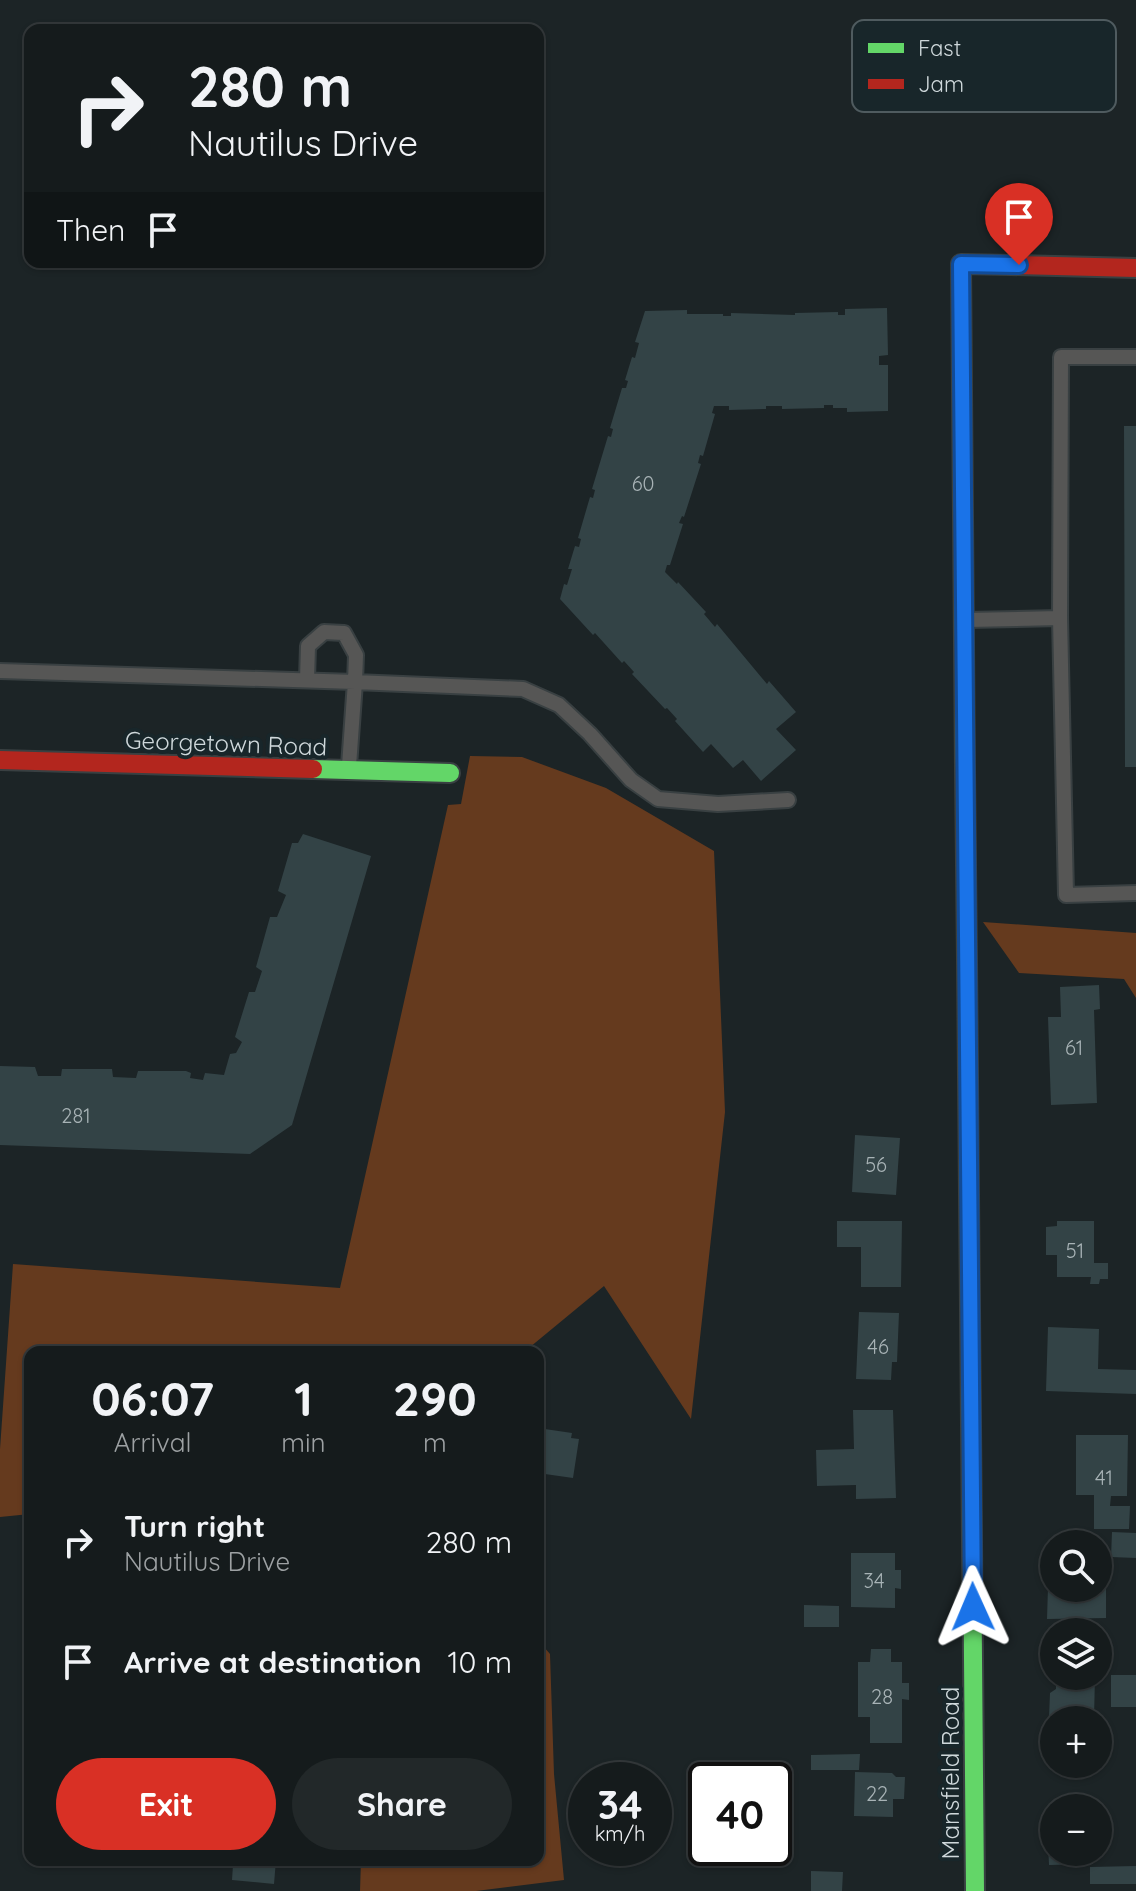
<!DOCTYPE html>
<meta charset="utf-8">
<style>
:root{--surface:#151b1c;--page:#222829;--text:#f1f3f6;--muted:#9da1a3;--line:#34393b;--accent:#d93025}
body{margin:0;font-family:Quicksand,sans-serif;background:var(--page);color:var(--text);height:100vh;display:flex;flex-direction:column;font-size:30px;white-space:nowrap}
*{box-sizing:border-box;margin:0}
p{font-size:26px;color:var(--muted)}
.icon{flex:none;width:44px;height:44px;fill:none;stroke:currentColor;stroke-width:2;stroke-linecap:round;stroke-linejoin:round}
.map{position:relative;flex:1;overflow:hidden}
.side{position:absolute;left:24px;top:1346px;width:520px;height:520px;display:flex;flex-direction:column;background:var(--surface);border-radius:16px;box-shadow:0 2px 6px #0004,0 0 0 2px var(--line)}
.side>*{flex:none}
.banner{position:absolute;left:24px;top:24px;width:520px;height:244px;border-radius:16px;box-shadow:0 2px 6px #0004,0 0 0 2px var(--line);background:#151b1c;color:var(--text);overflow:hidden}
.fabs{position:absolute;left:1040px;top:1530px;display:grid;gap:16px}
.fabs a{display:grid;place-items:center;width:72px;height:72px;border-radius:50%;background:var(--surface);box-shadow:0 2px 6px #0004,0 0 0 2px var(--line);font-size:40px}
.speed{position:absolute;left:568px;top:1762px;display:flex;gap:16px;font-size:40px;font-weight:700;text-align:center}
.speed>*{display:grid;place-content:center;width:104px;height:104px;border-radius:50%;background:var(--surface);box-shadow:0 2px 6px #0004,0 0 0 2px var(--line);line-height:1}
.speed small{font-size:20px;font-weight:400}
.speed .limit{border:4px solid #111;border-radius:12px;background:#fff;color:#111}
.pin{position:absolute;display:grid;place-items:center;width:68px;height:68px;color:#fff;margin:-82px -34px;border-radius:50% 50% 50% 0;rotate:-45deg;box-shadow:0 0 8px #0007}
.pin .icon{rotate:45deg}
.me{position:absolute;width:88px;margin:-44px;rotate:359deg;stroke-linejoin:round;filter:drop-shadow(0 0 6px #0008)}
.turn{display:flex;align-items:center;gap:28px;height:168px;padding:0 32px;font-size:36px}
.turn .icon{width:104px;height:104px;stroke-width:2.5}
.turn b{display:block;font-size:56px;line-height:68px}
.then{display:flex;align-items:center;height:76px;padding:0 32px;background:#0003;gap:16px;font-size:30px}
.eta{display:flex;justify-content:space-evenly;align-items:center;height:136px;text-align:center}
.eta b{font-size:48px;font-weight:800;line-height:56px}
.primary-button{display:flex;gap:16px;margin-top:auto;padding:16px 32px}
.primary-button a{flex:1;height:92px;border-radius:48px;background:var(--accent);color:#fff;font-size:32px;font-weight:800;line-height:92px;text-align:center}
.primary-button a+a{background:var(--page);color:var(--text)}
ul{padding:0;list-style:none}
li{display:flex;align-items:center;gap:24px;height:120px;padding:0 32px}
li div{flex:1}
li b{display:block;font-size:30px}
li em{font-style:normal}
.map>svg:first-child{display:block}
</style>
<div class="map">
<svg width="1136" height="1891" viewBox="0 0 1136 1891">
<rect width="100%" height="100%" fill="#1c2426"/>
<!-- green -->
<path fill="#653a1e" d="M470,756L522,757L606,788L714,851L725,1112L691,1419L604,1286L524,1352H30V1514L0,1517V1449L13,1264L340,1288L448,805L461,804Z
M983,922L1136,933V998L1124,979L1019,973Z
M538,1640L550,1654L554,1774L564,1880L476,1891H360L361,1860H538Z"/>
<!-- building -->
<path fill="#334346" d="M887,308L888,355L879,356V365H888V411L847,412V408H833V405H824V408L782,409V406H766V409L729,410V406H714L712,413L715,414L703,456L700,455L698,463L701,464L684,517L682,516L679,523L683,524L670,565H667L665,572L677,584L678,582L706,612L704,614L715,627L717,624L767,684L769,681L796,712L776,729L796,750L761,781L743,760L733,768L711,744L703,752L675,721L677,719L667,708L665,709L632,674L634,672L624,661L622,663L595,633L593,635L560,599L564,584L567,585L572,569H568L575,546L579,547L581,539L578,538L590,497L593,498L595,490L592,489L608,436L611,437L613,429L610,428L622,388H626L628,381L625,380L632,357L635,358L639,343L635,342L645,311L687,310V314H723V316H731V313L795,315V313L838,312V315H845V309Z
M1124,426H1136V767H1125Z
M303,834L371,856L292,1125L250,1154L0,1145V1066L35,1067L38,1076H61L62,1069H112L113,1077L136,1078L138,1071H186L191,1073L190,1078L203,1080L205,1073L224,1075L230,1054L236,1053L242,1042L235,1037L249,992H255L262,971L256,967L270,917H277L286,895L278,891L292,843H298Z
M1099,985L1100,1009L1094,1010L1097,1103L1051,1105L1048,1017H1061L1060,987Z
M855,1135L900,1138L896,1195L852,1192Z
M837,1221H902L901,1287H861V1247H837Z
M1057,1221H1094V1263H1108V1279H1100L1099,1284H1090L1091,1277H1057V1255H1046V1227L1057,1226Z
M859,1312L899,1313L897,1362H892L891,1380L856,1379Z
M1048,1327L1099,1329L1098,1369L1136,1370V1394L1046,1391Z
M853,1410H893L896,1498L856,1499V1485L817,1486L816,1450L854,1449Z
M538,1428L572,1433L571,1438L579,1439L573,1478L538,1473Z
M1076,1435H1128L1127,1496H1111L1110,1506H1130L1129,1529H1094V1495H1076Z
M1112,1532L1136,1533V1558L1111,1557Z
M1098,1545H1106V1618L1047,1619L1048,1587L1098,1588Z
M851,1553H895V1570H901V1589L895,1588V1608L851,1607Z
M804,1605L839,1606V1627H804Z
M871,1649H891V1662H902V1683H909V1700L902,1699V1743H870V1717H858V1662H870Z
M1111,1675H1136V1707H1111Z
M1056,1676H1095L1094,1719L1049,1718L1050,1693L1056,1689Z
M860,1754L859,1770H811V1755Z
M855,1772L892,1773L896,1777H905L904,1799H893V1817L854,1816Z
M1047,1821H1054V1852H1093V1864L1049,1865Z
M1098,1821H1103V1853H1098Z
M218,1860H276L274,1884L232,1880L233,1865L218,1864Z
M1136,1866V1884H1090V1867Z
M811,1871L843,1872L842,1891H811Z"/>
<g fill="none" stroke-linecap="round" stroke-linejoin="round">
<!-- lane casing -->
<g stroke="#394042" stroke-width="18">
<path id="lane" d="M1060,618L1061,357H1136
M966,620L1060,618L1066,895L1136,893
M0,671L355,682L349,766
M307,680L308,646L324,632L344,633L356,655L355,682L523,689L559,705L590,734L631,780L658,799L718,804L788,800"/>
</g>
<!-- fast casing -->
<g stroke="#394042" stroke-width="22">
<path id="fast" d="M313,769L450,773
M965,769L961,264L1011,265
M967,961L975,1891"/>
</g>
<!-- jam casing -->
<g stroke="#394042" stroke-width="22">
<path id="jam" d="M1011,265L1136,268
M0,760L313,769
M965,769L967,961"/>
</g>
<!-- lane -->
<use href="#lane" stroke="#565655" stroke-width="14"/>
<!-- fast -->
<use href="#fast" stroke="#63d668" stroke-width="18"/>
<!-- jam -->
<use href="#jam" stroke="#b3261e" stroke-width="18"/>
</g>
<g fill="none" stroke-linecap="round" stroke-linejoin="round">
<!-- route casing -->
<g stroke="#114b97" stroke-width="20">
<path id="route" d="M973,1607L961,264L1019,265"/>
</g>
<!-- route -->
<use href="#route" stroke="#1a73e8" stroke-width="14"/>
</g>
<g text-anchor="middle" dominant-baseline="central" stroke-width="8" stroke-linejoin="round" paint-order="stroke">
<!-- number labels -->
<g font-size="20" fill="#a8b3b6">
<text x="643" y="483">60</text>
<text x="1074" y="1047">61</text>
<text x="76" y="1115">281</text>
<text x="876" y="1164">56</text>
<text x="1075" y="1250">51</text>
<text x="878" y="1346">46</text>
<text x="1104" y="1477">41</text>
<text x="874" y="1580">34</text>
<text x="882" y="1696">28</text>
<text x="877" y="1793">22</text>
</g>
<!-- street labels -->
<g font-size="24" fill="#cfd8db" stroke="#18262a">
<text transform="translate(226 743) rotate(2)">Georgetown Road</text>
<text transform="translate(950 1773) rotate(-90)">Mansfield Road</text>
</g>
</g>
<!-- legend -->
<rect x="852" y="20" width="264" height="92" rx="12" fill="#18262a" stroke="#4f5b5f" stroke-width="2"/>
<rect x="868" y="43" width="36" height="10" fill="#63d668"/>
<rect x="868" y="79" width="36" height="10" fill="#b3261e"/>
<g font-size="22" fill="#cfd8db">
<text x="918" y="56">Fast</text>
<text x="918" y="92">Jam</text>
</g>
</svg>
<div class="fabs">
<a><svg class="icon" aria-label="search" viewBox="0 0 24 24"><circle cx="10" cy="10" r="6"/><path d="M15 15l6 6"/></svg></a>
<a><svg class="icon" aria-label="layers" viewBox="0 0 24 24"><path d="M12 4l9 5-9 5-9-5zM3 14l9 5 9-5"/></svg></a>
<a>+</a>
<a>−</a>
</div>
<div class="speed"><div>34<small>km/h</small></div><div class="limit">40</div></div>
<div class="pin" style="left:1019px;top:265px;background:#d93025"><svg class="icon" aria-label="arrive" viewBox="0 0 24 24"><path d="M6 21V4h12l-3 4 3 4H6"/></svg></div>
<svg class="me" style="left:973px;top:1607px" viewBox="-20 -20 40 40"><path d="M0-17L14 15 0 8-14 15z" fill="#1a73e8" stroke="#fff" stroke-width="4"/></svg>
<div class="banner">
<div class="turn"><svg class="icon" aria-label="right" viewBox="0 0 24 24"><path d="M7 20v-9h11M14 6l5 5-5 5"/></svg><div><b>280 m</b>Nautilus Drive</div></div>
<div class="then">Then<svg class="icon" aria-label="arrive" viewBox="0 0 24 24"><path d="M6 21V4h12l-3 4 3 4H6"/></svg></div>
</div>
<section class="side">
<div class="eta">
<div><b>06:07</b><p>Arrival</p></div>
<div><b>1</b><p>min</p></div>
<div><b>290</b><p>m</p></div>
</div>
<ul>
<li><svg class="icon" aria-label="right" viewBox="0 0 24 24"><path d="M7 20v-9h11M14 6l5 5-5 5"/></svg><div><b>Turn right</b><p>Nautilus Drive</p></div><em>280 m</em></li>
<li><svg class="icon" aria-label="arrive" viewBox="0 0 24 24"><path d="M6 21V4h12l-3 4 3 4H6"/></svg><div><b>Arrive at destination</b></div><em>10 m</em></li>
</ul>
<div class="primary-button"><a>Exit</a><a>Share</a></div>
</section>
</div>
